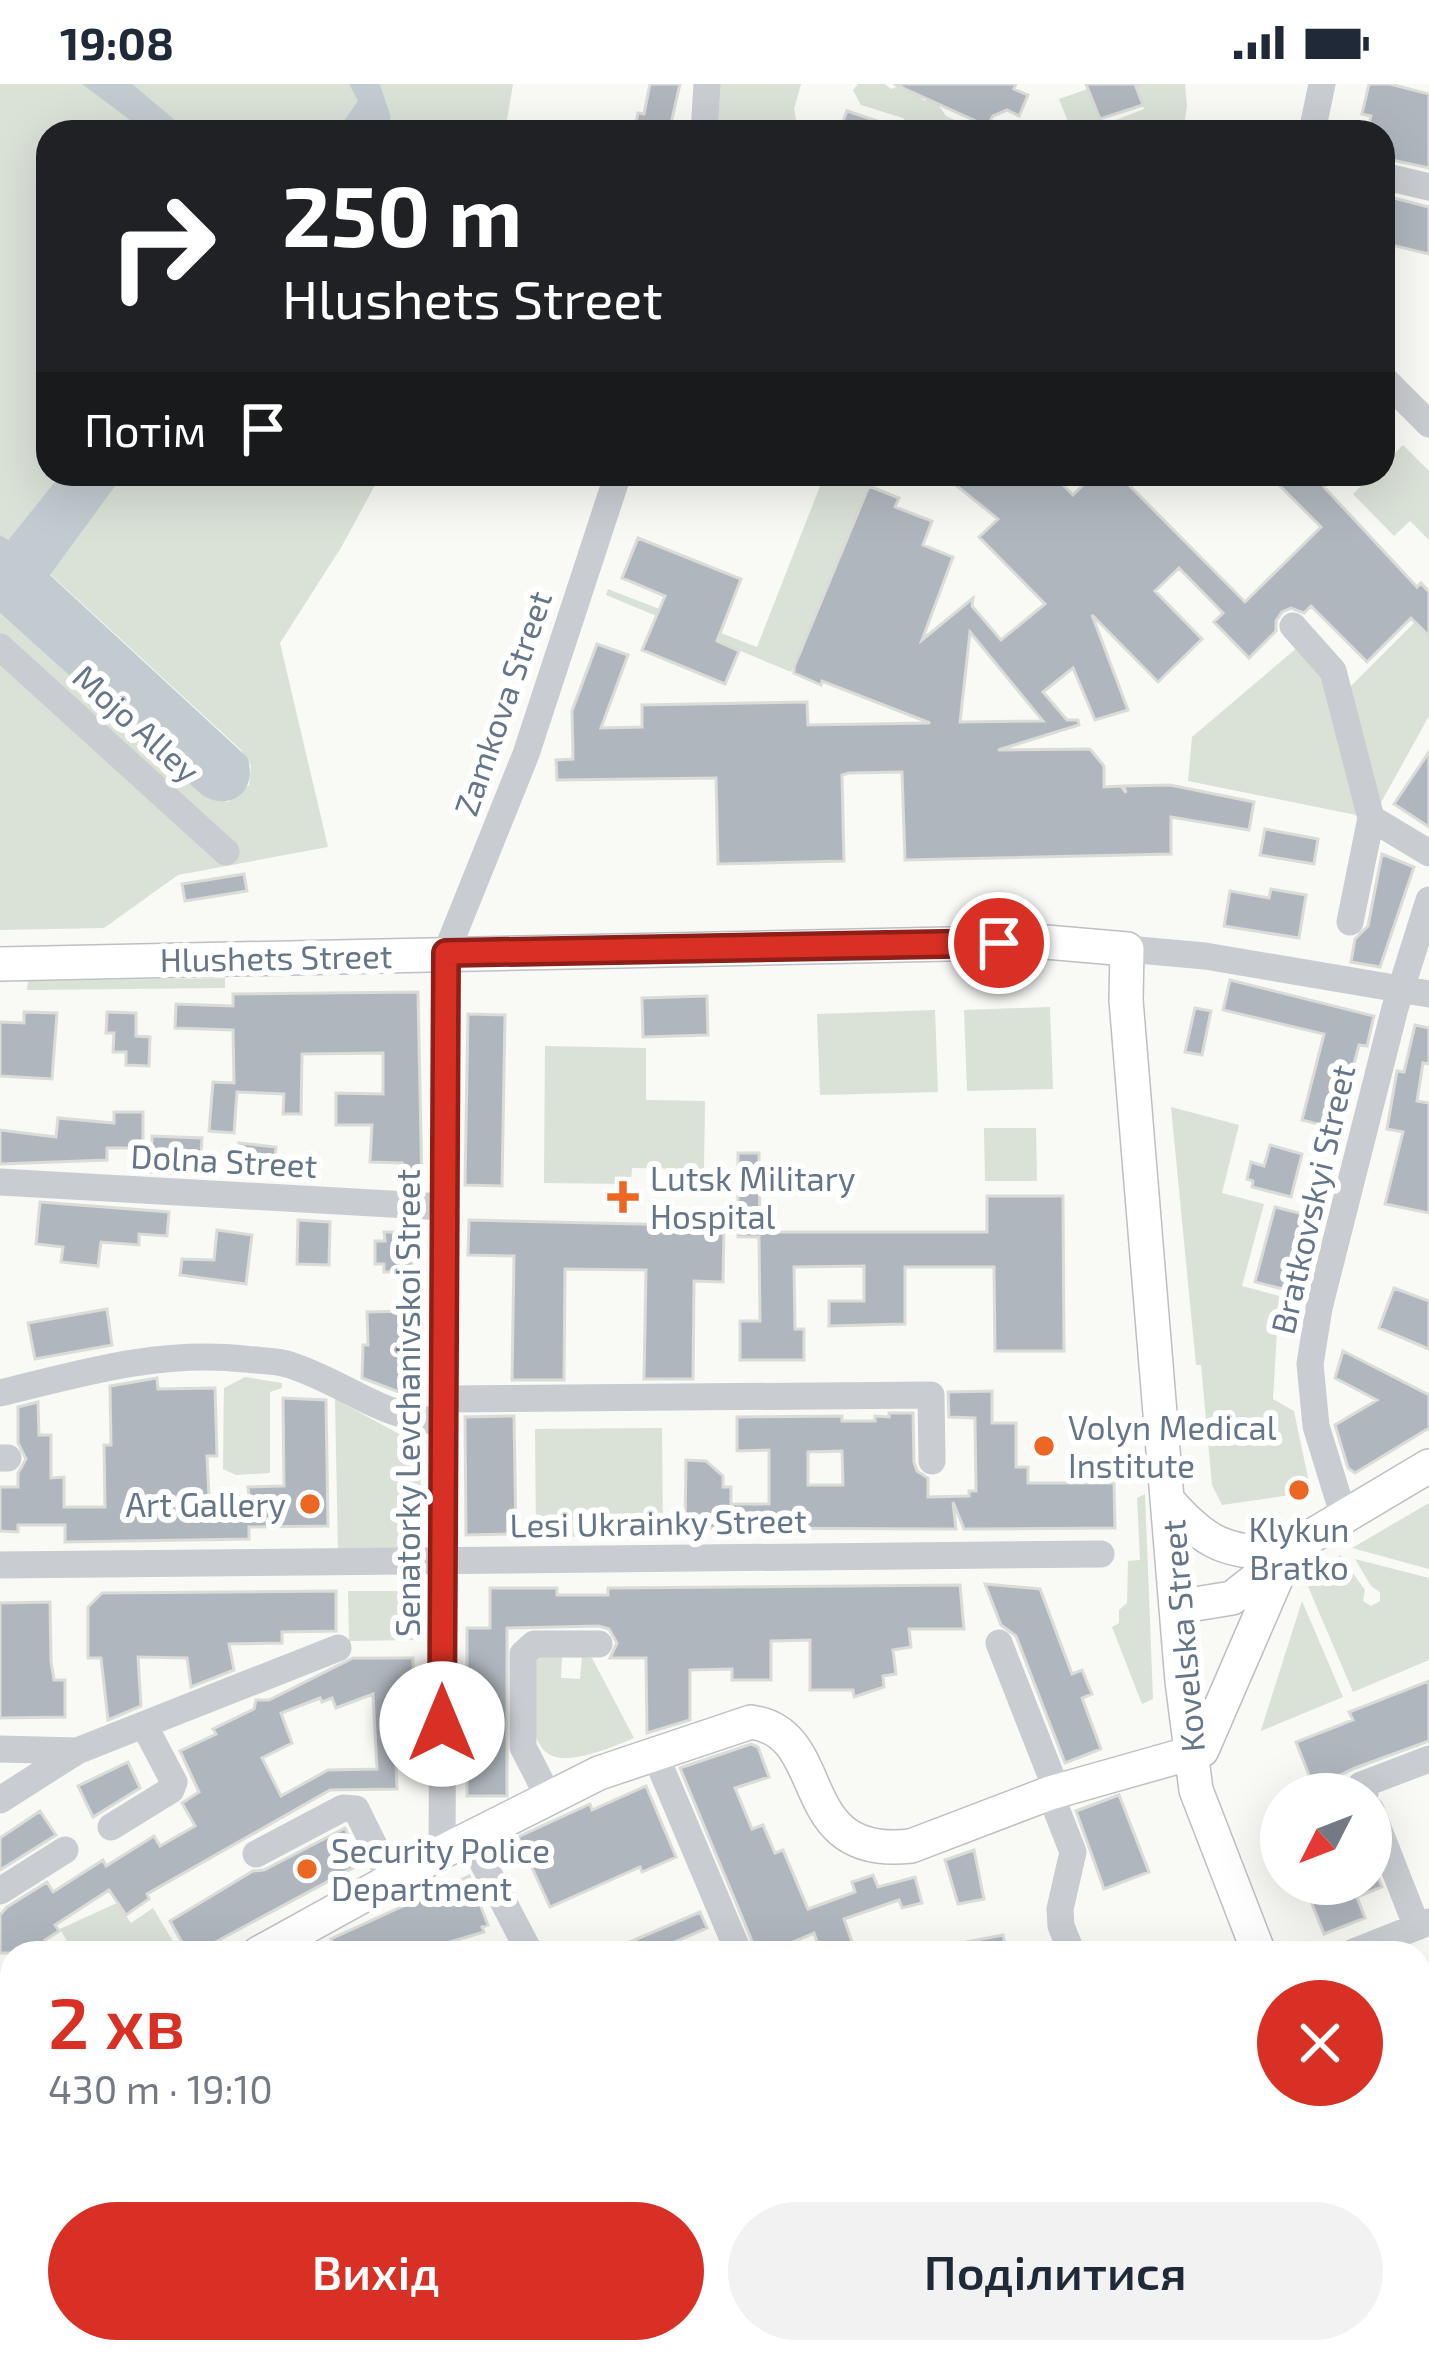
<!DOCTYPE html>
<html lang="uk">
<meta charset="utf-8">
<style>
:root{--surface:#fff;--page:#f2f2f3;--text:#1f2937;--muted:#747a83;--accent:#d93025}
body{margin:0;font-family:"Exo 2",sans-serif;background:var(--page);color:var(--text);height:100vh;display:flex;flex-direction:column;font-size:45px;white-space:nowrap}
*{box-sizing:border-box;margin:0}
p{font-size:39px;color:var(--muted)}
.icon{flex:none;width:66px;height:66px;fill:none;stroke:currentColor;stroke-width:2;stroke-linecap:round;stroke-linejoin:round}
.map{position:relative;flex:1;overflow:hidden}
.details{position:absolute;left:0px;top:1857px;width:1431px;height:423px;display:flex;flex-direction:column;background:var(--surface);border-radius:36px 36px 0 0;box-shadow:0 12px 48px #0002}
.details>*{flex:none}
.banner{position:absolute;left:36px;top:36px;width:1359px;height:366px;border-radius:36px;box-shadow:0 12px 48px #0002;background:#202124;color:#fff;overflow:hidden}
.needle{width:78px;rotate:228deg}
.buttons{position:absolute;left:1260px;top:1689px;display:grid;gap:24px}
.buttons a{display:grid;place-items:center;width:132px;height:132px;border-radius:50%;background:var(--surface);box-shadow:0 12px 48px #0002;font-size:60px}
.pin{position:absolute;display:grid;place-items:center;width:102px;height:102px;color:#fff;margin:-51px;border:6px solid #fff;border-radius:50%;box-shadow:0 3px 12px #0007}
.me{position:absolute;width:132px;margin:-66px;rotate:0deg;stroke-linejoin:round;filter:drop-shadow(0 0 9px #0008)}
.turn{display:flex;align-items:center;gap:42px;height:252px;padding:0 48px;font-size:54px}
.turn .icon{width:156px;height:156px;stroke-width:2.5}
.turn b{display:block;font-size:84px;line-height:102px}
.then{display:flex;align-items:center;height:114px;padding:0 48px;background:#0003;gap:24px;font-size:45px}
.round{display:grid;place-items:center;flex:none;width:126px;height:126px;border-radius:63px;background:var(--page)}
.head{display:flex;align-items:center;justify-content:space-between;height:204px;padding:0 48px}
h1{font-size:72px;font-weight:600;line-height:90px;color:var(--accent)}
.primary-button{display:flex;gap:24px;margin-top:auto;padding:24px 48px}
.primary-button a{flex:1;height:138px;border-radius:72px;background:var(--accent);color:#fff;font-size:48px;font-weight:600;line-height:138px;text-align:center}
.primary-button a+a{background:var(--page);color:var(--text)}
.status{display:flex;justify-content:space-between;align-items:center;height:84px;padding:0 60px;background:var(--surface);direction:ltr}
.status svg{height:33px;fill:currentColor}
.map>svg:first-child{display:block}
</style>
<div class="status"><b>19:08</b><svg viewBox="0 0 49 12"><path d="M0 12V9h3v3zM5 12V6h3v6zM10 12V3h3v9zM15 12V0h3v12zM26 1h20v11H26zM47 4h2v5h-2z"/></svg></div>
<div class="map">
<svg width="1429" height="2278" viewBox="0 0 1429 2278">
<rect width="100%" height="100%" fill="#f9f9f6"/>
<!-- green -->
<path fill="#dae1d7" d="M0,0H349L359,17L336,48H48V390H61L7,457L0,451Z
M380,0H513L505,48H387L391,33Z
M720,0H801L794,25L797,40L785,48H715Z
M858,0H885L891,5L903,0L925,17L931,10L946,32L982,48H913L903,34L861,21L853,6Z
M1135,0H1185L1187,22L1183,48H1072L1059,15L1088,5L1103,41L1144,25Z
M1403,361L1429,387V456L1410,437L1394,452L1353,410L1373,390H1383V381Z
M124,390H381L342,462L280,559L328,763L178,791L104,844L0,846V529L202,711L228,718L249,701L251,682L241,666L50,490Z
M821,390H874L791,588L606,511L608,505L757,563L824,392Z
M1415,538L1429,552V632L1378,724L1346,607Z
M1299,562L1324,590L1361,732L1188,697L1192,653Z
M225,894V904L27,906L28,897Z
M1050,923L1053,1005L967,1007L964,926Z
M935,926L938,1008L820,1011L817,930Z
M545,962L646,964V1016L705,1017L704,1085L632,1084L631,1100L544,1099Z
M1171,1023L1239,1041L1222,1109L1264,1120L1242,1202L1279,1212L1273,1315L1294,1327L1311,1408L1222,1421L1212,1401L1201,1281H1196Z
M984,1044H1036L1037,1097H985Z
M245,1293L282,1299V1304L270,1308V1389L236,1391L223,1385L224,1304Z
M335,1315L421,1362L420,1466L338,1467Z
M662,1344L663,1452L536,1453L535,1345Z
M1145,1410L1153,1615L1142,1620L1112,1543L1119,1539V1526L1127,1519L1128,1477L1140,1476L1137,1414Z
M1429,1419V1485L1352,1464Z
M1340,1471L1365,1506L1363,1517L1371,1522L1380,1517V1508L1371,1502L1355,1475L1429,1494V1576L1353,1608L1307,1500Z
M348,1507H413L414,1556L349,1557Z
M1302,1517L1343,1613L1261,1647V1646Z
M531,1571L562,1572L561,1594L580,1595L582,1572L592,1574L634,1654C530,1699 530,1667 531,1571Z
M117,1819L131,1839L153,1824L180,1869H74L60,1845Z"/>
<!-- water -->
<path fill="#c1cbd0" d="M82,0H132L189,48H146Z
M349,0H380L391,33L387,48H336L358,17Z
M61,390H124L50,491L247,673C259,706 231,729 202,711L0,529V451L8,456Z"/>
<!-- building -->
<path fill="#afb6bd" stroke="#dbdbd8" stroke-width="3" fill-rule="evenodd" d="M650,0H680L669,48H634L638,29L644,30Z
M894,0H1016L1014,5L1028,11L1019,32L1007,26L993,32L987,42Z
M1086,0H1135L1143,21L1100,35Z
M1369,0H1390L1429,10V84L1383,74V48H1367L1371,32L1362,30Z
M847,27L901,45L900,48H839Z
M1394,114L1429,123V170L1383,159Z
M942,390H1046L1053,397L1056,394L1073,411L1094,390H1118L1245,518L1321,443L1277,399L1286,390H1337L1324,403L1417,503L1421,499L1429,508V552L1411,534L1367,578L1311,522L1304,529L1291,524L1282,528L1276,537V547L1249,574L1214,538L1223,529L1179,484L1155,507L1202,555L1158,598L1092,531L1128,626L1095,636L1073,584L1043,608L1067,636H1078L1079,641L998,666L1090,665L1104,682V703L1121,702L1126,709L1124,702L1170,701L1254,718L1249,746L1171,733V770L905,776L902,688L849,689L842,691L844,777L718,780L716,694L557,696L556,676L573,675L572,627L597,560L628,571L601,644L642,643V621L807,618L808,641L930,639L822,597L821,601L794,589V583L869,402L899,414L895,423L932,437L923,461L953,473L922,556L973,514L972,522L1001,556L1045,520L979,453L998,435ZM970,548L1043,637L960,638Z
M638,454L741,495L717,557L739,567L725,600L642,566L665,512L622,494Z
M1429,668V743L1394,720Z
M1265,745L1318,755L1314,780L1260,771Z
M1382,770L1414,783L1380,883L1351,878L1355,855L1368,842Z
M244,790L247,807L185,817L182,800Z
M1271,805L1306,811L1299,854L1224,842L1230,807L1269,814Z
M1230,896L1374,932L1367,962L1359,961L1337,1045L1302,1036L1324,950L1223,926Z
M418,908L422,1104L402,1103V1079L370,1078L372,1041H336V1009L383,1010V969L302,970L301,1030H283L284,1010L237,1008L234,1049L209,1047L213,998L234,999L233,946L175,944L176,920L233,922V910Z
M707,912L708,951L643,953L642,914Z
M1195,924L1211,927L1202,971L1185,968Z
M24,928L57,929L52,995L0,992V938L24,939Z
M107,928L136,929V952L150,953L149,982L126,981V968H113L114,949H106Z
M468,930L505,931L502,1102L465,1101Z
M1415,941L1429,944V980L1423,979L1417,1017L1429,1019V1129L1385,1120L1403,1048L1387,1045L1397,987L1404,988Z
M114,1028H143V1064H107V1076L0,1080V1046L56,1053L58,1034L114,1039Z
M152,1052L202,1054L200,1091L151,1088Z
M239,1059L276,1063L273,1092L236,1088Z
M1270,1061L1302,1070L1291,1113L1252,1103L1253,1097L1247,1095L1251,1078L1264,1082Z
M738,1069H759L760,1148H987V1112H1063L1064,1267H995L994,1183H905V1240L829,1242V1217H864V1182L794,1183L795,1245H804V1276H740V1237H760L759,1153H738Z
M40,1118L169,1128L167,1152L139,1150V1161L101,1158L98,1182L61,1178L63,1163L36,1160Z
M1275,1123L1315,1133L1303,1180L1310,1182L1303,1210L1255,1198Z
M298,1136L330,1138L329,1181L297,1180Z
M469,1136L724,1142L723,1198L694,1197L693,1295H644L646,1186L565,1185L564,1296H512L514,1172L468,1171Z
M217,1146L252,1151L246,1200L180,1191L182,1175L214,1176Z
M384,1148H412V1188H384V1180H375V1157H385Z
M1394,1204L1429,1217V1265L1379,1244Z
M107,1225L112,1261L35,1275L28,1239Z
M413,1227L414,1261H420V1316L362,1294L363,1261H368L367,1228Z
M1343,1267L1429,1311V1344L1355,1389L1348,1384L1335,1341L1377,1316L1335,1294Z
M157,1294L158,1305L215,1304L217,1372H207L209,1413L249,1412L248,1403L284,1402L283,1314L326,1316L328,1442L249,1443V1455L65,1458V1441H18V1448L0,1447V1403H18V1389L26,1375L18,1359V1323L38,1318L39,1351H51V1394L64,1393V1423H105L104,1361H111L110,1302Z
M992,1307V1339H1016V1383H1028V1399H1114L1115,1444L964,1445L953,1418L956,1445L685,1444L686,1376L706,1377L723,1392V1403H731V1420H769V1366L737,1367V1333L842,1332V1337H875V1332L889,1333V1329H913L914,1378L917,1387L928,1394V1413L969,1412V1407H976L975,1334L949,1333L948,1308ZM842,1367L843,1401H808V1368Z
M514,1332L516,1450L466,1451L465,1333Z
M985,1500L1040,1505L1072,1590L1082,1586L1092,1610L1082,1614L1101,1665L1065,1679L1016,1552L1001,1541Z
M960,1501L964,1545H909L911,1563L893,1566L896,1590L883,1592L884,1603L854,1613L853,1606H810V1556L771,1557V1596H732V1585L690,1586V1636L647,1649L646,1574H610L617,1559L609,1545L599,1542L507,1544V1712H467V1544H490V1504H557V1511H608V1504Z
M336,1507V1547L282,1548V1559L229,1560L234,1586L191,1603L187,1574L138,1573L141,1622L108,1636L101,1574H88V1523L102,1509Z
M50,1518L51,1577L54,1596H65V1633L0,1634V1519Z
M353,1574H413L414,1658L395,1659L397,1705L330,1706L147,1810L149,1815L126,1831L109,1806L55,1841L59,1847L45,1856L53,1869H0V1831L7,1823L47,1798L53,1808L103,1776L106,1782L154,1752L160,1762L195,1742L182,1719L199,1708L180,1667L216,1650L213,1645L254,1625L256,1616H269ZM373,1610L377,1685L328,1686L281,1712L262,1674L292,1659L281,1629L320,1614L322,1618L332,1614L336,1624Z
M1429,1597V1657L1355,1684L1314,1704L1296,1658L1353,1636L1349,1628Z
M751,1660L758,1663L769,1693L735,1704L752,1745L763,1741L775,1769L783,1766L808,1825L855,1808L852,1798L873,1791L878,1803L915,1793L922,1819L902,1824L899,1816L844,1835L856,1869H821L814,1849L779,1864L781,1869H757L680,1684Z
M128,1678L140,1704L93,1733L78,1702Z
M646,1702L676,1773L642,1788L640,1783L550,1823L518,1753L590,1720L592,1726Z
M1119,1711L1149,1788L1104,1805L1076,1727Z
M40,1727L56,1751L0,1786V1754Z
M345,1744L362,1779L195,1869H188L170,1837L253,1787L264,1786Z
M974,1766L984,1815L958,1820L945,1776Z
M1371,1775L1382,1803L1357,1813L1365,1834L1324,1850L1304,1800H1371Z
M469,1792L488,1841L482,1843L484,1848L436,1862L438,1869H396L393,1860L376,1869H338L331,1855Z
M700,1828L707,1844L670,1860L674,1869H604Z
M1003,1851L1007,1869H951V1861Z"/>
<g fill="none" stroke-linecap="round" stroke-linejoin="round">
<!-- major casing -->
<g stroke="#bcbfc4" stroke-width="36">
<path id="major" d="M0,880L1046,858L1127,865L1126,916L1182,1597L1196,1706L1259,1869
M1170,1419C1211,1465 1226,1465 1286,1472
M1177,1523L1232,1514L1310,1453L1429,1382
M259,1869L442,1768L599,1689L751,1638C834,1649 789,1776 911,1762L1050,1709L1202,1666L1286,1472
M0,2027L12,2020
M1411,2268L1415,2278"/>
</g>
<!-- minor -->
<path stroke="#c9ccd0" stroke-width="27" d="M704,48L707,0
M1312,48L1322,0
M1383,92L1429,103
M1383,294L1429,340
M1293,542L1333,587L1371,734L1429,769
M0,563L226,768
M1350,838L1371,734
M1127,865L1205,872L1429,910
M0,1098L443,1123
M0,1309C82,1289 158,1266 245,1275C259,1277 276,1276 290,1281C346,1299 382,1335 444,1338
M444,1315L931,1311L932,1377
M0,1374H8
M1344,1433L1316,1342L1310,1280L1319,1224L1395,924L1429,816
M0,1481L1101,1470
M999,1559L1057,1707
M0,1665L77,1667
M654,1668L739,1869
M1050,1709L1073,1768L1060,1825L1061,1842L1072,1869
M1365,1710L1361,1701L1429,1675
M549,1714L523,1663V1570L534,1560H599
M0,1716L77,1667L338,1564
M1371,1726L1417,1843
M111,1743L171,1706L174,1698L144,1641
M470,1754L530,1869
M442,1768L446,869L526,670L618,390
M256,1770L343,1724L356,1725L391,1796
M0,1807L65,1766
M1351,1869L1429,1838
M1419,1965L1429,1961
M103,2268L105,2278
M563,2268L573,2278"/>
<!-- major -->
<use href="#major" stroke="#fff" stroke-width="33"/>
</g>
<g fill="none" stroke-linecap="round" stroke-linejoin="round">
<!-- route casing -->
<g stroke="#8d1f18" stroke-width="30">
<path id="route" d="M442,1640L446,869L999,859"/>
</g>
<!-- route -->
<use href="#route" stroke="#d93025" stroke-width="21"/>
</g>
<!-- markers -->
<g fill="#ec6723" stroke="#fff" stroke-width="4.5">
<path d="M617 1095h12v12h12v12h-12v12h-12v-12h-12v-12h12z"/>
<circle cx="1044" cy="1362" r="12"/>
<circle cx="1299" cy="1406" r="12"/>
<circle cx="310" cy="1420" r="12"/>
<circle cx="307" cy="1785" r="12"/>
</g>
<g text-anchor="middle" dominant-baseline="central" stroke-width="12" stroke-linejoin="round" paint-order="stroke">
<!-- street labels -->
<g font-size="33" fill="#667689" stroke="#fff">
<text transform="translate(502 619) rotate(-71)">Zamkova Street</text>
<text transform="translate(137 639) rotate(42)">Mojo Alley</text>
<text transform="translate(276 873) rotate(-1)">Hlushets Street</text>
<text transform="translate(224 1076) rotate(3)">Dolna Street</text>
<text transform="translate(1312 1115) rotate(-77)">Bratkovskyi Street</text>
<text transform="translate(407 1319) rotate(-90)">Senatorky Levchanivskoi Street</text>
<text transform="translate(658 1438) rotate(-1)">Lesi Ukrainky Street</text>
<text transform="translate(1182 1552) rotate(-95)">Kovelska Street</text>
</g>
<!-- poi labels -->
<g font-size="33" fill="#667689" stroke="#fff" text-anchor="start">
<text x="650" y="1094">Lutsk Military<tspan x="650" dy="38">Hospital</tspan></text>
<text x="1068" y="1343">Volyn Medical<tspan x="1068" dy="38">Institute</tspan></text>
<text x="286" y="1420" text-anchor="end">Art Gallery</text>
<text x="1299" y="1445" text-anchor="middle">Klykun<tspan x="1299" dy="38">Bratko</tspan></text>
<text x="331" y="1766">Security Police<tspan x="331" dy="38">Department</tspan></text>
</g>
</g>
</svg>
<div class="buttons">
<a><svg class="needle" viewBox="-14 -14 28 28"><path d="M0-13l5 13h-10z" fill="#e53935"/><path d="M0 13l5-13h-10z" fill="#747a83"/></svg></a>
</div>
<div class="pin" style="left:999px;top:859px;background:#d93025"><svg class="icon" aria-label="arrive" viewBox="0 0 24 24"><path d="M6 21V4h12l-3 4 3 4H6"/></svg></div>
<svg class="me" style="left:442px;top:1640px" viewBox="-20 -20 40 40"><circle r="19" fill="#fff"/><path d="M0-13L10 11 0 6-10 11z" fill="#d93025"/></svg>
<div class="banner">
<div class="turn"><svg class="icon" aria-label="right" viewBox="0 0 24 24"><path d="M7 20v-9h11M14 6l5 5-5 5"/></svg><div><b>250 m</b>Hlushets Street</div></div>
<div class="then">Потім<svg class="icon" aria-label="arrive" viewBox="0 0 24 24"><path d="M6 21V4h12l-3 4 3 4H6"/></svg></div>
</div>
<section class="details">
<div class="head"><div><h1>2 хв</h1><p>430 m · 19:10</p></div><a class="round" style="background:#d93025;color:#fff"><svg class="icon" aria-label="close" viewBox="0 0 24 24"><path d="M6 6l12 12M18 6L6 18"/></svg></a></div>
<div class="primary-button"><a>Вихід</a><a>Поділитися</a></div>
</section>
</div>
